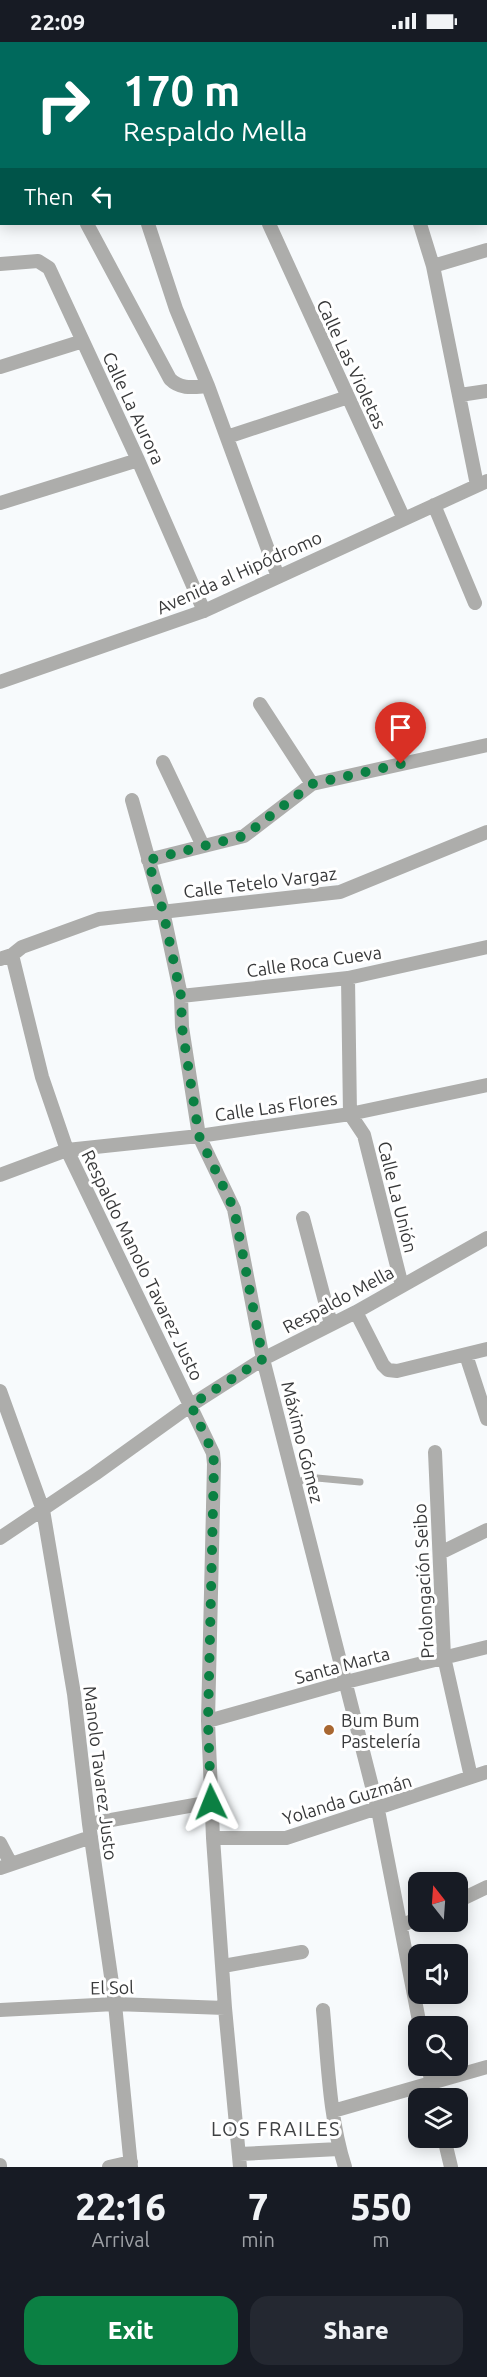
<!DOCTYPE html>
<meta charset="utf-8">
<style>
:root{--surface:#171b24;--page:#242831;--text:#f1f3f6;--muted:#9ea1a6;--accent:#0b8043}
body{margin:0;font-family:Ubuntu,sans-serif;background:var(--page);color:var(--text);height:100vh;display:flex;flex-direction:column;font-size:22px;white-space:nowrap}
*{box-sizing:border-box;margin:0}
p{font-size:20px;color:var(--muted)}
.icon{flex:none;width:33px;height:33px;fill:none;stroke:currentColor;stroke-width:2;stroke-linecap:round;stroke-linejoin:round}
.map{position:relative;height:2125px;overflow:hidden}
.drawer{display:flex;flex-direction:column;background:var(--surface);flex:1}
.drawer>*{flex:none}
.top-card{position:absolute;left:0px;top:0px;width:488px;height:183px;box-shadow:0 3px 15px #0003;background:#00695c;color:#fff;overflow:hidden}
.needle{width:39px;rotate:343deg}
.controls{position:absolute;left:408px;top:1830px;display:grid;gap:12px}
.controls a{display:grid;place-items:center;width:60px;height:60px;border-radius:12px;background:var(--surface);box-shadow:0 3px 15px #0003;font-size:30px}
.pin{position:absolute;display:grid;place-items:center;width:51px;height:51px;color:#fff;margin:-62px -26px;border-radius:50% 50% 50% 0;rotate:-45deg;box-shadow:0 0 6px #0007}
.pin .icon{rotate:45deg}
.me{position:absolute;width:66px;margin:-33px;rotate:358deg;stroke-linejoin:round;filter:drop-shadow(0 0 4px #0008)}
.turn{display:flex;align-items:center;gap:21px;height:126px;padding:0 24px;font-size:27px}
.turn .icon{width:78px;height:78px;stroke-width:2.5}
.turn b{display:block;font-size:42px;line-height:51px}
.then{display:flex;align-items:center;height:57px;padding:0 24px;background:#0003;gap:12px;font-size:22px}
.eta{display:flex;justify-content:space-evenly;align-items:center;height:102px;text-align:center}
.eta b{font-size:36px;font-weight:800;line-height:42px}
.primary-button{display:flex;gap:12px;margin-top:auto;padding:12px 24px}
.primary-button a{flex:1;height:69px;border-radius:18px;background:var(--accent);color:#fff;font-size:24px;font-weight:800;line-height:69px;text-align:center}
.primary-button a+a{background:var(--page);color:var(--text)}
.status{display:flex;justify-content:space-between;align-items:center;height:42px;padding:0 30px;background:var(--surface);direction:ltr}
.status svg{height:16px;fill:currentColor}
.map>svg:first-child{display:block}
</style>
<div class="status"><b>22:09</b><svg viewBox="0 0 49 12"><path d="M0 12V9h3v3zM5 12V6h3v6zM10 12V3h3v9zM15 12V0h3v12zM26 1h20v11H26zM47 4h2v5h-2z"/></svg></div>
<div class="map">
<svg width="487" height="2125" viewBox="0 0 487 2125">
<rect width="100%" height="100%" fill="#f7fafc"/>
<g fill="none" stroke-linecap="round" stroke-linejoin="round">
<!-- service -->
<path stroke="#adadab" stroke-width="7" d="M295,1440L317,1436L360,1440"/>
<!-- minor -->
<path stroke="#adadab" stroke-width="14" d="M87,0L88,2
M192,0L193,2
M358,0L359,2
M0,2L2,6
M486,72H487
M87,182L170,337C181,348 194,345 208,344L278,535
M148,182L176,267L208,344
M269,182L404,477
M420,182L433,224L477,443
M0,222L38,219L49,226L138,418L204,569
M433,224L487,208
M0,325L83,299
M460,353L487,349
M227,395L348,355
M0,461L138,418
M434,463L475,561
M0,640L204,569L487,439
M260,662L312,742
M163,720L203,804
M132,758L163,869L181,954L182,985L199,1094L234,1167L263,1317L378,1768L420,1984
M148,818L244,794L312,742L487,703
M12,913L42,1035L67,1108L213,1411L214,1422L208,1679L213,1796L225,1966L240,2125
M0,917L12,913L22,905L99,877L340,850L487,790
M348,936L350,1072L364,1093L402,1244
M181,954L348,936L487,905
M0,1133L67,1108L199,1094L350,1072L487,1043
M303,1176L331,1282
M356,1270L383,1323L388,1328L397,1329L487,1307
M466,1313L487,1377
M0,1349L43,1468L74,1652L89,1782L115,1962L131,2125
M435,1410L444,1615L471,1735
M0,1496L95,1432L191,1363L263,1317L356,1270L487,1196
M440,1511L487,1488
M208,1679L346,1640L487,1605
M89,1782L211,1760
M213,1796H286L487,1730
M0,1801L11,1822
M0,1826L91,1795
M458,1859L487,1845
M401,1884L418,1876
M223,1924L302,1910
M0,1968L115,1962L225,1966
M323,1968C328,2020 329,2075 345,2125
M428,2024L435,2056
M333,2069L487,2025
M444,2096L451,2125
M239,2112L339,2107
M0,2123V2125
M109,2125L131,2120"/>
</g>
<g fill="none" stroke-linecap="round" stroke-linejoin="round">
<!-- route -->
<path stroke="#0b8043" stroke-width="10" stroke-dasharray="0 18" d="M211,1760L208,1679L214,1422L213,1411L191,1363L263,1317L234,1167L199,1094L182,985L181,954L163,869L148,818L244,794L312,742L401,722"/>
</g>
<!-- markers -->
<circle fill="#a86731" stroke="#fff" stroke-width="2" cx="329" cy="1688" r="6"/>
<g text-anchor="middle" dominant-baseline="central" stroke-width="6" stroke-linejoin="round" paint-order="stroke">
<!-- street labels -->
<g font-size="18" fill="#38393a" stroke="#fff">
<text transform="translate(352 322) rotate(65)">Calle Las Violetas</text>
<text transform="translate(134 366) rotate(65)">Calle La Aurora</text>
<text transform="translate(239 530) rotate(-24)">Avenida al Hipódromo</text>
<text transform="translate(260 840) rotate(-7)">Calle Tetelo Vargaz</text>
<text transform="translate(314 919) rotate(-8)">Calle Roca Cueva</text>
<text transform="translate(276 1064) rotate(-8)">Calle Las Flores</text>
<text transform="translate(398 1155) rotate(76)">Calle La Unión</text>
<text transform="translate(143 1223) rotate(64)">Respaldo Manolo Tavarez Justo</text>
<text transform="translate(338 1257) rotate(-28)">Respaldo Mella</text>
<text transform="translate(303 1400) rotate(76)">Máximo Gómez</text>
<text transform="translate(423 1539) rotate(-93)">Prolongación Seibo</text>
<text transform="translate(342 1623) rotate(-15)">Santa Marta</text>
<text transform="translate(101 1731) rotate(83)">Manolo Tavarez Justo</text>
<text transform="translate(347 1757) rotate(-17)">Yolanda Guzmán</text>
<text transform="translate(112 1945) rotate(-1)">El Sol</text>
</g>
<!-- poi labels -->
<g font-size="18" fill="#38393a" stroke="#fff" text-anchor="start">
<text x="341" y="1678">Bum Bum<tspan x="341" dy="21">Pastelería</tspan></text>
</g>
<!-- neighbourhood labels -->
<g font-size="20" letter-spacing="1.5" fill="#3f4143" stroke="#fff">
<text x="276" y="2086">LOS FRAILES</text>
</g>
</g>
</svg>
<div class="controls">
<a><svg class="needle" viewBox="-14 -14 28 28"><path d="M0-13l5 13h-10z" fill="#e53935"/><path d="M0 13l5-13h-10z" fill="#9ea1a6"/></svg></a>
<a><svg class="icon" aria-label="sound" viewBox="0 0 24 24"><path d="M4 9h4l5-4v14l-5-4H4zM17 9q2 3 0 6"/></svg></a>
<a><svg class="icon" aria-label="search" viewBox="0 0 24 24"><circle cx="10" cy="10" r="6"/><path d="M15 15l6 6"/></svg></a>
<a><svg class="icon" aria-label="layers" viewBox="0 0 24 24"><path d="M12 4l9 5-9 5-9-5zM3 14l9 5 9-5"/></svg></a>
</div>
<div class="pin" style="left:401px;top:722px;background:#d93025"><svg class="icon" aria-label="arrive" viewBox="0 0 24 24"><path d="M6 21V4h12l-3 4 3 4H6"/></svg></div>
<svg class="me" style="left:211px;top:1760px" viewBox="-20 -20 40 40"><path d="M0-17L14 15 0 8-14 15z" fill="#0b8043" stroke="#fff" stroke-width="4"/></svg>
<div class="top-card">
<div class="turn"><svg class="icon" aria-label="right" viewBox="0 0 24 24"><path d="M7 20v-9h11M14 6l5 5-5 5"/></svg><div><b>170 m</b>Respaldo Mella</div></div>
<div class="then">Then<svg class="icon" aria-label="left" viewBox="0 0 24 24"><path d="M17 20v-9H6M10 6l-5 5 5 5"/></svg></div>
</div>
</div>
<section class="drawer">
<div class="eta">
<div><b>22:16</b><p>Arrival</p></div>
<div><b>7</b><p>min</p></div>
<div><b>550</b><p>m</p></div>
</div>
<div class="primary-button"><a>Exit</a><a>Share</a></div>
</section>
